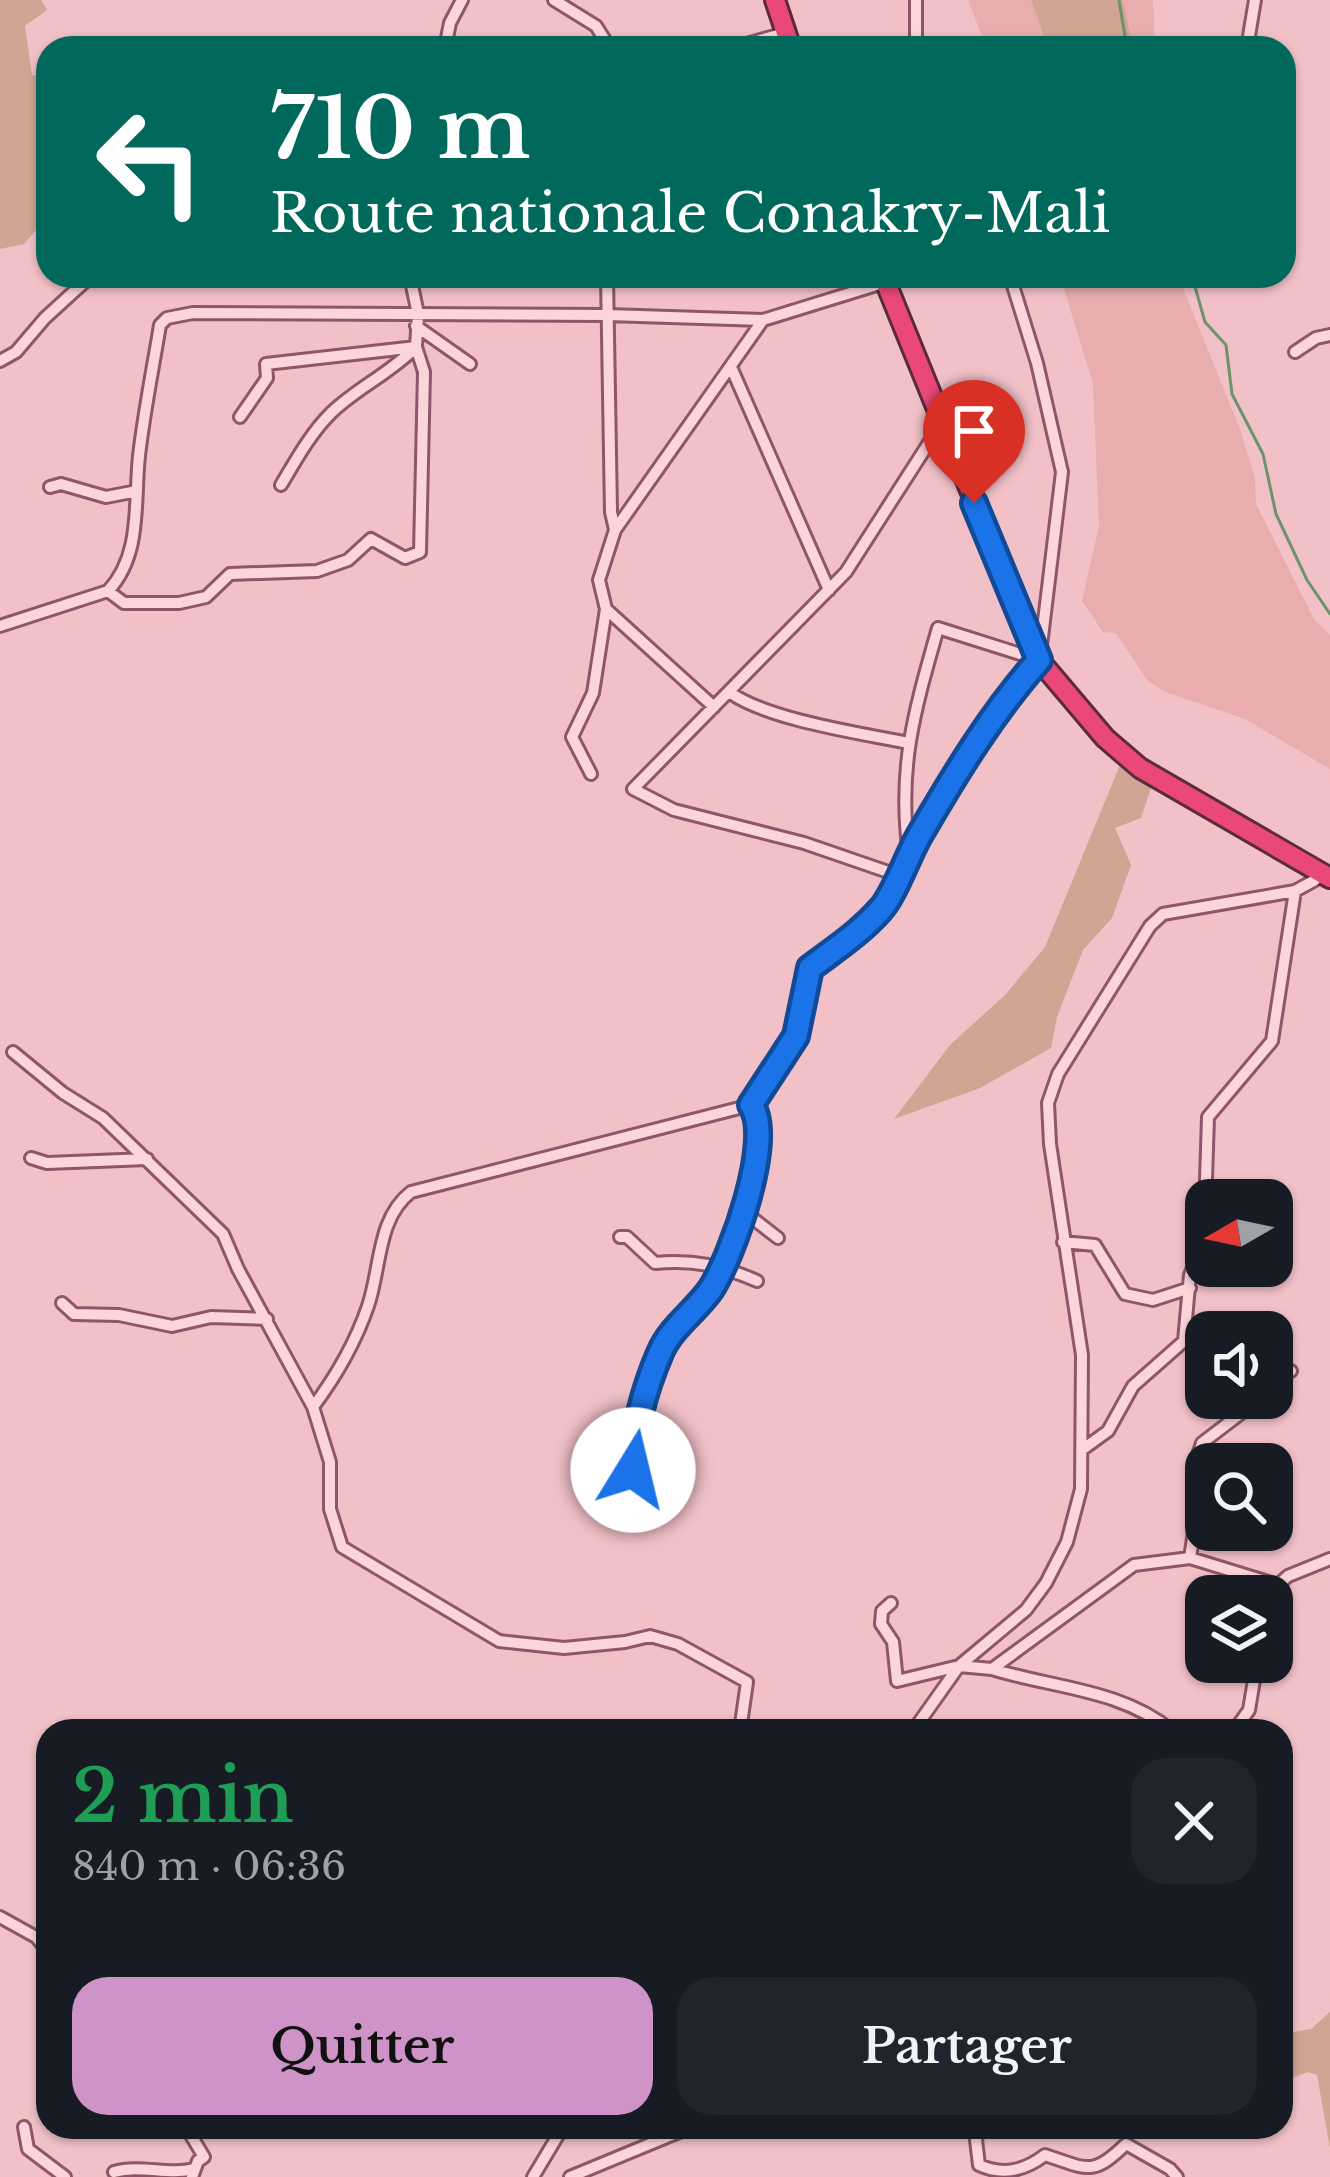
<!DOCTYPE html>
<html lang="fr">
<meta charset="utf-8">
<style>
:root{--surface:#171b24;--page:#20242c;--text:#f1f3f6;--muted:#9ea1a6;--accent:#ce94c8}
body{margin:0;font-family:"Libre Baskerville",serif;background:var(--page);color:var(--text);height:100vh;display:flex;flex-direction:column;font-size:45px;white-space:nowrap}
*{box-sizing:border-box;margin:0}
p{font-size:39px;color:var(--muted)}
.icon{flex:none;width:66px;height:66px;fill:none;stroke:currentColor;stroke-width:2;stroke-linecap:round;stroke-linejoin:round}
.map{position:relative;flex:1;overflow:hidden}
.side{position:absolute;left:36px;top:1719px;width:1257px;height:420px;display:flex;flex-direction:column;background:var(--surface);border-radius:36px;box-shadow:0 3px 9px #0004}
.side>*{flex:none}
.banner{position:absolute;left:36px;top:36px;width:1260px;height:252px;border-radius:36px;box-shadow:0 3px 9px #0004;background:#00695c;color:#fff;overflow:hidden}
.needle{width:78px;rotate:261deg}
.tools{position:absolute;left:1185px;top:1179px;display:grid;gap:24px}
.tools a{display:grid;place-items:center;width:108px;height:108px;border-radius:24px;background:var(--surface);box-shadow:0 3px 9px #0004;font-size:60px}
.pin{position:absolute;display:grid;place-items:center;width:102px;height:102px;color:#fff;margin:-123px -51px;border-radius:50% 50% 50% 0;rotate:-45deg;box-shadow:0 0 12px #0007}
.pin .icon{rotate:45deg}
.me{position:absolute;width:132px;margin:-66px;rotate:9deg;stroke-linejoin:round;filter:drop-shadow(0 0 9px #0008)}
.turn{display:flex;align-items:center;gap:42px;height:252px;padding:0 36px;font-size:54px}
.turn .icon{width:156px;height:156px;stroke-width:2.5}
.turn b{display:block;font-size:84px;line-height:102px}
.round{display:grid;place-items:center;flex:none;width:126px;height:126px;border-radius:36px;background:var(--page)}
.headline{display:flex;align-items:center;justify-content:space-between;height:204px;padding:0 36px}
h1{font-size:72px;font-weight:600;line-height:90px;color:#1e9e55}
.cta{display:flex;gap:24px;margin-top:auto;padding:24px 36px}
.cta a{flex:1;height:138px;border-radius:36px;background:var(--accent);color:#111;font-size:48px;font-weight:600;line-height:138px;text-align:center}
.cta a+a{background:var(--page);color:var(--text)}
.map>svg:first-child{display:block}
</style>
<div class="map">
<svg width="1330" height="2177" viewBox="0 0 1330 2177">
<rect width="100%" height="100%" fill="#f2c1c8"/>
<!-- farmland -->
<path fill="#e9adae" d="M968,0H1031L1048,48H1002L983,39Z
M1123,0H1153L1155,48H1133Z
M1060,276H1178L1240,429L1255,478L1256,504L1314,619L1330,635V769L1245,719L1165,692L1147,680L1116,633L1103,632L1082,601L1099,526L1093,384Z"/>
<!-- green -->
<path fill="#d2a493" d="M0,0H41L47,10L25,26L32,75L48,78V216L24,244L0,249Z
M1031,0H1123L1133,48H1048Z
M1120,765L1152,785L1141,818L1115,828L1131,865L1112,918L1083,950L1057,1017L1051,1048L980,1088L894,1119L950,1045L1005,995L1045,947Z
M1330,2012V2148L1317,2075L1308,2072L1281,2082V2034L1311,2029Z"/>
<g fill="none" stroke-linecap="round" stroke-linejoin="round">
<!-- stream -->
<path stroke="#6e936a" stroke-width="3" d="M1119,0L1127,48
M1192,276L1205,322L1226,345L1232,394L1263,454L1276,514L1307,580L1330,614"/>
<!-- street casing -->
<g stroke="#8e5668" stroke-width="16">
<path id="street" d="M554,0L596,26L610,48
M445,48L450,23L462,0
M732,48L785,33
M916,48V0
M1247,48L1255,0
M607,276L611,512L615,530
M1010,276L1037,363L1062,472L1040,654
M416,326L470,364
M1295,352L1316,338L1330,335
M0,361L16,352L45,318L91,276
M731,367L829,590
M240,417L267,378L266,364L416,347
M281,485C296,460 310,434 331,413C358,387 388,375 416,347
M50,487L61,484L106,497L137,491
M108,591L124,603H179L206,597L230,574L317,571L348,560L371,539L405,558L420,552L424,372L416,347L418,314L410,276
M606,609L714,707
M0,626L108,591C142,555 134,503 139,456C144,412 153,368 160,325L167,318L193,313L608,315L763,320L886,282
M729,692C768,720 860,733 908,743
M591,774L572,737L593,693L606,609L599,580L615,530L763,320
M897,875L804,843L674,810L633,789L846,572L941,424
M13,1052L63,1093L103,1118L223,1234L238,1269L313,1407C337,1375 355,1344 368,1306C381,1268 377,1218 411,1192L751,1105L796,1036L810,968C835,950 860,933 881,909C896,893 907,857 919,836C955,774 992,713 1039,660L938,628C915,709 897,768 909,854
M31,1158L47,1163L147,1159
M742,1210L778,1238
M620,1237H627L655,1263C693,1259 723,1266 757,1281
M1063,1242L1095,1245L1125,1294L1153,1300L1190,1288
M62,1303L74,1314L119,1315L172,1326L211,1317L267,1319
M1272,1378L1291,1371
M313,1407L330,1462V1509L342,1547L499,1641L564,1648L625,1642L650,1636L678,1644L747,1682L740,1731
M1083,1449L1108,1431L1133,1386L1184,1341L1190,1275L1204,1242L1208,1117L1272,1041L1295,891
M656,1487L634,1477C633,1443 645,1380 661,1350C673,1327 694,1311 709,1292C732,1261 774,1137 751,1105
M1190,1558L1198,1506L1195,1464L1202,1443L1261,1398
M891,1603L882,1611L881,1624L893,1642L897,1681L959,1666L992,1669L1134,1565L1190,1558L1278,1585L1288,1576L1330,1559
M1272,1638L1284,1629L1278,1585
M992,1669C1053,1688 1121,1689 1172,1731
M913,1731L959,1666L1026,1610L1046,1583L1067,1542L1081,1489L1082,1355L1050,1144L1048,1103L1058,1074L1150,926L1163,914L1295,891L1315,880L1320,872
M1234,1731L1249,1710L1257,1662
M0,1917L36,1937L48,1951
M24,2127L28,2149L65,2177
M186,2127L204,2157L198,2161L192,2177
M980,2127L976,2140L979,2165C1003,2176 1024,2171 1045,2155C1088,2169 1092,2177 1126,2144L1170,2169L1177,2177
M114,2172C141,2164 168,2176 194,2169
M533,2177L563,2127
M570,2177L691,2127"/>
</g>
<!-- highway casing -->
<g stroke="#5b2b3d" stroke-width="24">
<path id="highway" d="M775,0L791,48
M883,276L1039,660L1105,738L1140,768L1330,878"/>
</g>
<!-- street -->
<use href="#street" stroke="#fcd5db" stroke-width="10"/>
<!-- highway -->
<use href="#highway" stroke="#ea4977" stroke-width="18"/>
</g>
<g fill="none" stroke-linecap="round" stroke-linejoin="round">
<!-- route casing -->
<g stroke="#114b97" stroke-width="30">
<path id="route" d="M633,1470C632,1433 645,1388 660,1353C670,1328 696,1311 711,1289C732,1257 775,1137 751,1105L796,1036L810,968C835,949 860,933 881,909C894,895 908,855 919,836C955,774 992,713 1039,660L974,503"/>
</g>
<!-- route -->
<use href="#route" stroke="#1a73e8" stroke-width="21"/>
</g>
</svg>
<div class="tools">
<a><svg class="needle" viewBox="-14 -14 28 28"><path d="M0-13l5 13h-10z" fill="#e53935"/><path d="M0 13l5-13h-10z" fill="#9ea1a6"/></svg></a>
<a><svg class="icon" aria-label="sound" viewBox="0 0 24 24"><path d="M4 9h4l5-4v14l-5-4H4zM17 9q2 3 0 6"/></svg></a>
<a><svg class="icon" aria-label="search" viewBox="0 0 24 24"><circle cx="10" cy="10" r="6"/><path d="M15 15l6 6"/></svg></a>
<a><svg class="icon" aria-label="layers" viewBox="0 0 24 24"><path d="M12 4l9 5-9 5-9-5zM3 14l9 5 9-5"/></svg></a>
</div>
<div class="pin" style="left:974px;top:503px;background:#d93025"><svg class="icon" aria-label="arrive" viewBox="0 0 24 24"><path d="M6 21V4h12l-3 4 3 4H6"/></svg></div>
<svg class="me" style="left:633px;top:1470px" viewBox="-20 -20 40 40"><circle r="19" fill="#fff"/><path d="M0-13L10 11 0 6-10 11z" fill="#1a73e8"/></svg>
<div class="banner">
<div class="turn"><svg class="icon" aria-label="left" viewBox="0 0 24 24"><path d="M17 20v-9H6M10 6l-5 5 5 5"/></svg><div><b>710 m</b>Route nationale Conakry-Mali</div></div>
</div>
<section class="side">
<div class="headline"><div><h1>2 min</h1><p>840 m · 06:36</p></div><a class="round"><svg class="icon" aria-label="close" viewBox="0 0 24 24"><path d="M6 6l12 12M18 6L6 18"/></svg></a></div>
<div class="cta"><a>Quitter</a><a>Partager</a></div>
</section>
</div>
